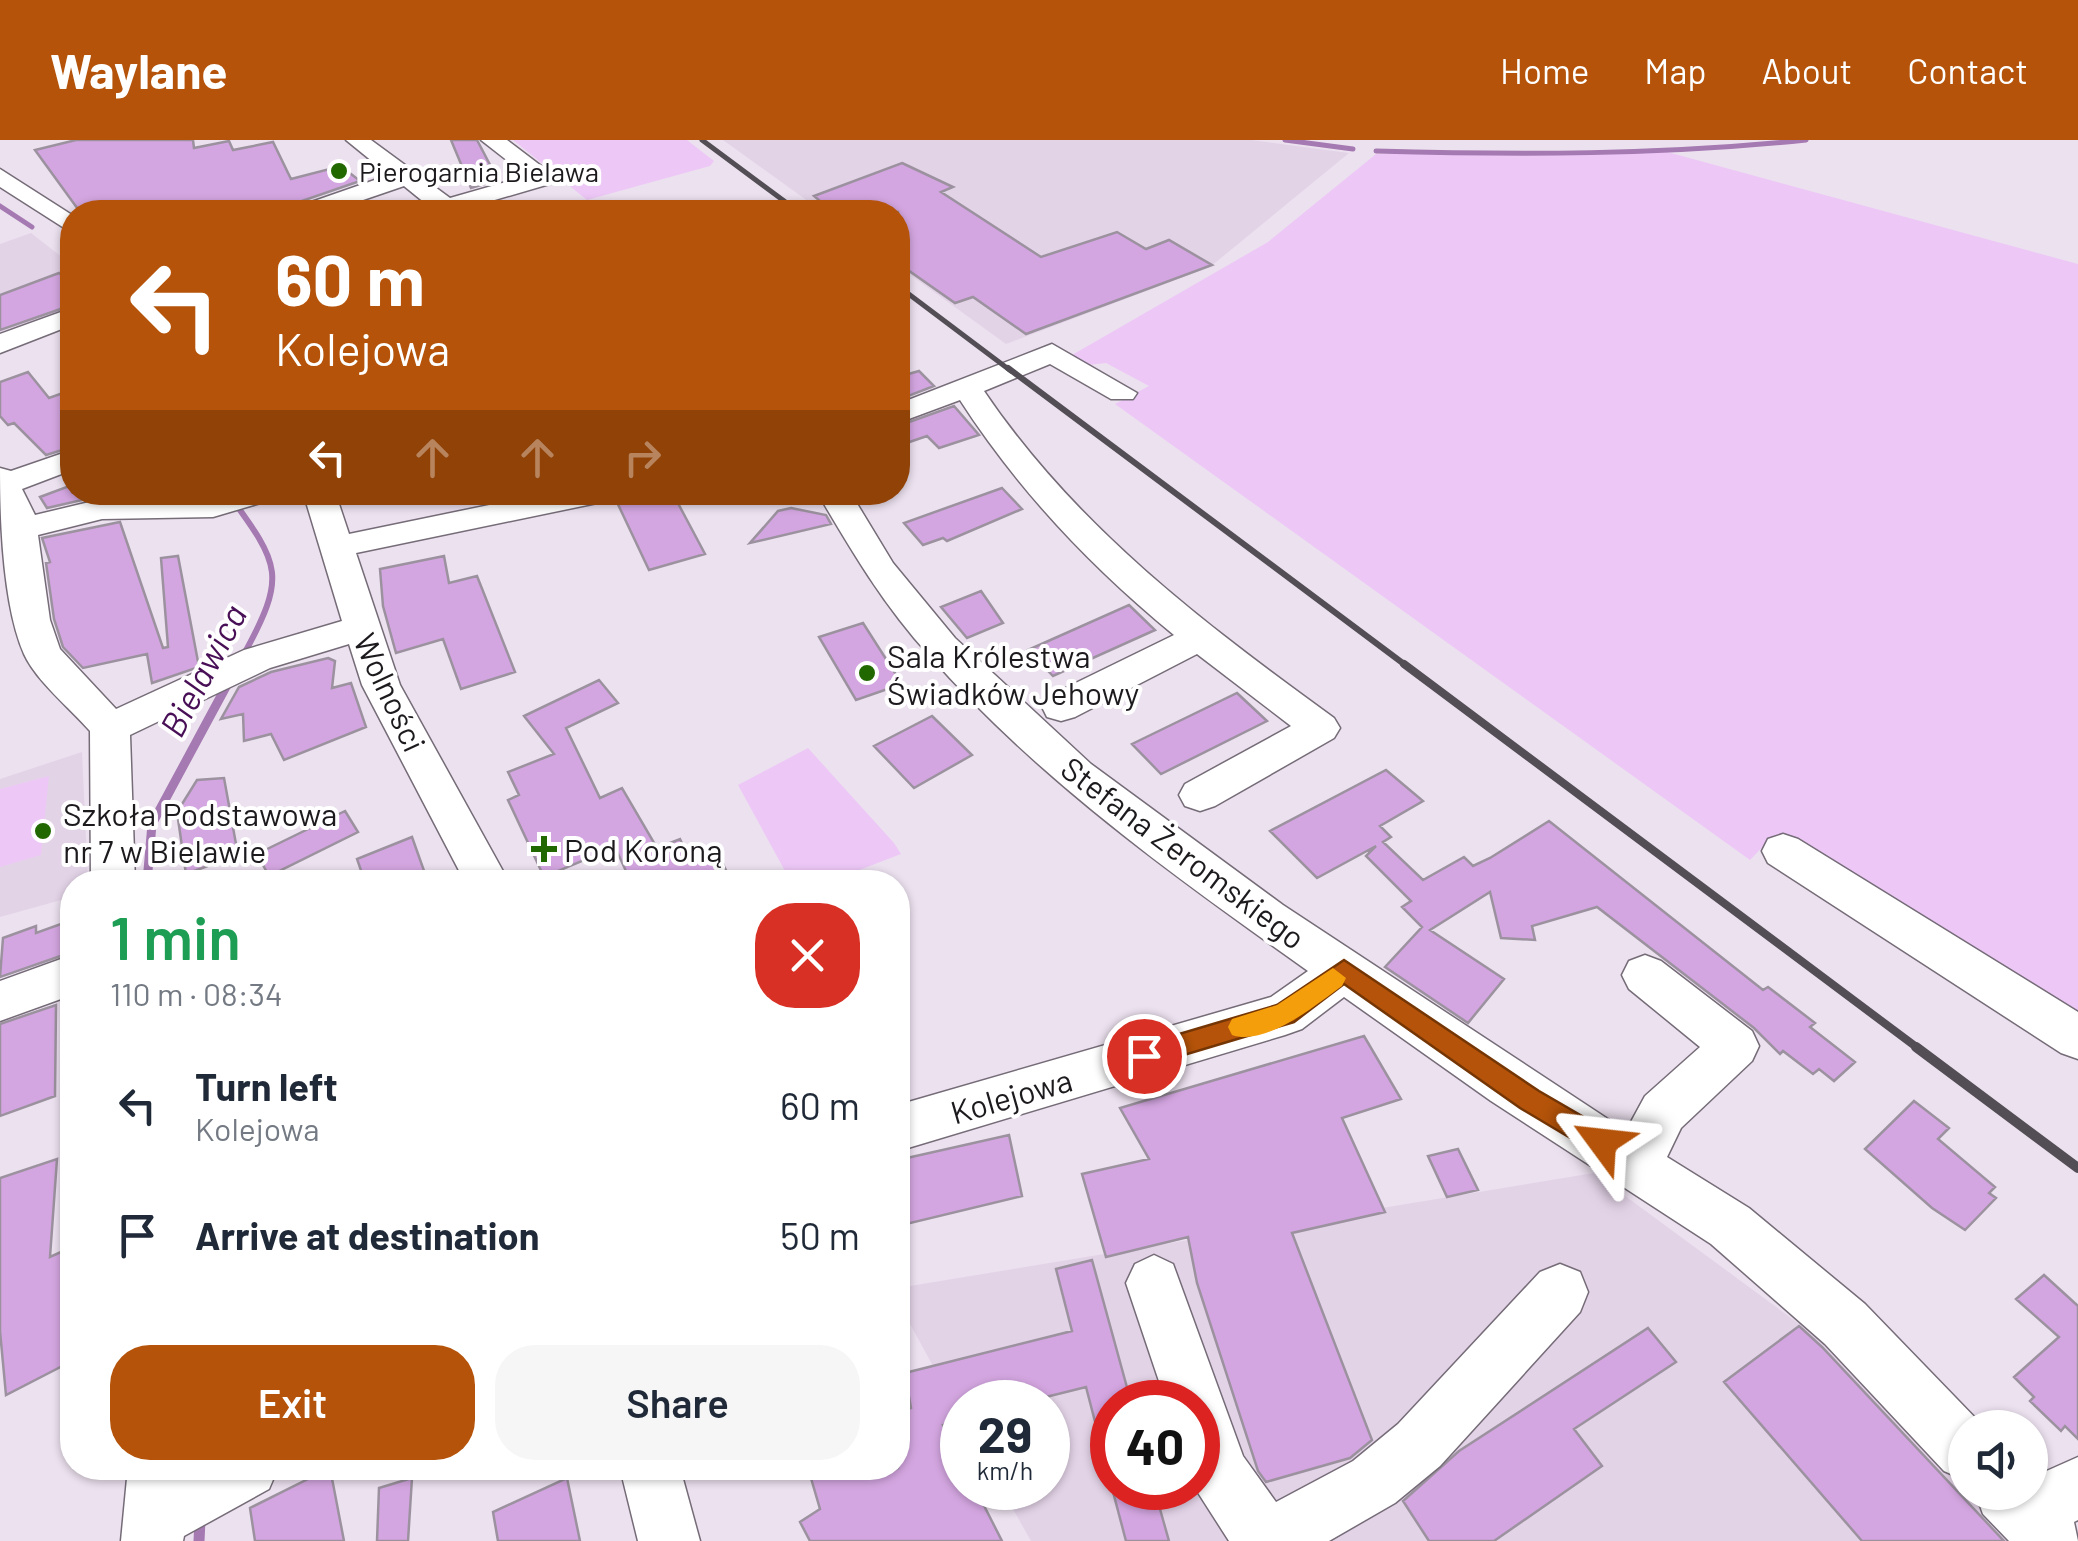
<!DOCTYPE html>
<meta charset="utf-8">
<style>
:root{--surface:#fff;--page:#f6f6f7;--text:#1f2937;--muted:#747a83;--accent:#b45309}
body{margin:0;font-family:Barlow,sans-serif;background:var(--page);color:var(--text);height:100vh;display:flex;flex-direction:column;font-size:38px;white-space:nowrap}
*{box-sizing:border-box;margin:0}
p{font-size:32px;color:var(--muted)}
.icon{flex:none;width:55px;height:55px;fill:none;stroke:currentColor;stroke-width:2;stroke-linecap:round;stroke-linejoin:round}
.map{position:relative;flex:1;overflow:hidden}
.drawer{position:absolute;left:60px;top:730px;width:850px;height:610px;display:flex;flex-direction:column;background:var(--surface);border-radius:40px;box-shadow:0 2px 8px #0004}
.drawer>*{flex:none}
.banner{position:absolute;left:60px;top:60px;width:850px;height:305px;border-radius:40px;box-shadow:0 2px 8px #0004;background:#b45309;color:#fff;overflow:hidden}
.controls{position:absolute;left:1948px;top:1270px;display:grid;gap:20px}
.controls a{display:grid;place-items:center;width:100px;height:100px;border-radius:50%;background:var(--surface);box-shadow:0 2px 8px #0004;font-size:50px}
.speed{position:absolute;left:940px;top:1240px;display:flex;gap:20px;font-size:50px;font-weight:700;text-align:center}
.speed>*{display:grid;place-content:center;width:130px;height:130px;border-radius:50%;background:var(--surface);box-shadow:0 2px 8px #0004;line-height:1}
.speed small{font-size:25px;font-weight:400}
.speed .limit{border:15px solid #d22;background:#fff;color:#111}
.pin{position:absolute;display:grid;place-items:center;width:85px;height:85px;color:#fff;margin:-42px;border:5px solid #fff;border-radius:50%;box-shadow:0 2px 10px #0007}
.me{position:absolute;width:110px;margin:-55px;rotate:300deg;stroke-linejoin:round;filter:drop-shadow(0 0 8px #0008)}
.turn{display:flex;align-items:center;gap:35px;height:210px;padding:0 50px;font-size:45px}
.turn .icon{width:130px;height:130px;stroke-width:2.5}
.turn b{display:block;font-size:70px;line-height:85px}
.lanes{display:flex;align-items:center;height:95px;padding:0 50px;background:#0003;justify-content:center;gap:50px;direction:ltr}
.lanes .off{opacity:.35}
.round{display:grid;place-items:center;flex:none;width:105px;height:105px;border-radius:40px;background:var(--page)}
.overview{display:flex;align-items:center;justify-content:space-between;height:170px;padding:0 50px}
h1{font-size:60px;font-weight:600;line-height:75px;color:#1e9e55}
.primary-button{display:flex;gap:20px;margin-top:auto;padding:20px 50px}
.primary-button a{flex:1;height:115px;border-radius:40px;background:var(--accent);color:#fff;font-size:40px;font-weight:600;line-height:115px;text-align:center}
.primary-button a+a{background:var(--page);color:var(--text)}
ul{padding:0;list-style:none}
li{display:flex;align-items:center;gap:30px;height:130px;padding:0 50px}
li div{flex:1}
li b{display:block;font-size:38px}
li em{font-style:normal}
header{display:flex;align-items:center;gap:60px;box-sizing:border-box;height:140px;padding:0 50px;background:var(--accent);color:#fff}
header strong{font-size:48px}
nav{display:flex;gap:55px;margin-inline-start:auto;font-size:35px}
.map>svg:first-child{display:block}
</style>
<header>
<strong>Waylane</strong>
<nav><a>Home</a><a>Map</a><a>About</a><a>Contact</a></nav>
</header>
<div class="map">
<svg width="2078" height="1401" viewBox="0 0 2078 1401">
<rect width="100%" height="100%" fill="#ece1ef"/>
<!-- built -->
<path fill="#e3d3e7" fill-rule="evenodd" d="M723,0H1251L1349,13L1210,127L1006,204L898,126V72H823Z
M31,93L72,125V169L0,197V104Z
M82,612L88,742H72V757L0,777V639Z
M1594,1033L1965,1306V1352L2028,1353L2078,1389V1401H1031L1001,1348H1048V1262H962V1279L898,1162V1148ZM1112,1262H1198V1348H1112Z"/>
<!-- green -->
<path fill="#edc8f7" d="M513,0H687L714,21L710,26L587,60Z
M1660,10L2078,124V889L1774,695L1750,720L1115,264L1149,246L1106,223L1088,225L1072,215L1268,102L1376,14Z
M808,608L894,703L901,714L828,742H791L738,645Z
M49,636L41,715L0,727V649Z"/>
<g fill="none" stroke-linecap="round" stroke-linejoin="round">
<!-- stream-far3 -->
<path stroke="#a579b1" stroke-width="5" d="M1285,0L1353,9
M1376,11C1520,15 1662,15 1806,0
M0,66L32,87"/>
<!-- stream-far2 -->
<path stroke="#a579b1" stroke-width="6" d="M227,352C280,425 288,434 243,516"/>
<!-- stream-far1 -->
<path stroke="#a579b1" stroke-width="9" d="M147,742L152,684L228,543"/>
<!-- stream -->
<path stroke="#a579b1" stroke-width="11" d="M199,1401L200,1380"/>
</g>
<!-- building -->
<path fill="#d4a6e1" stroke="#9c929f" stroke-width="2.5" d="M76,0H193L194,8L229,1L233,10L273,2L291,39L341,26L360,41L296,63L290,72H80L35,10Z
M451,0H477L498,40L471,48Z
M902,23L953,47L941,52L1041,117L1117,92L1146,109L1169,100L1212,125L1026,194L973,157L955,163L898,123V72H833L814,56Z
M59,133L72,143V165L0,190V155Z
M919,231L934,246L898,260V237Z
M28,232L49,258L63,253L72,263V307L46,315L14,283L8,285L0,276V242Z
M954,266L979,295L939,308L927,296L898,306V286Z
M72,345V352H88L91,358L47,368L40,357Z
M1002,348L1022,369L947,401L943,398L923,405L904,383Z
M634,352H672L705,414L649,430L615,358Z
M791,368L826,375L831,384L750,403L778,371Z
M120,382L163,508L168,507L161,418L178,416L199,527L152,543L147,514L83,528L63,507L54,479L46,423L50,422L42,398Z
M444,416L449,443L477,436L515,532L461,549L443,499L396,513L383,466L380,429Z
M981,451L1003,483L967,498L941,467Z
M1129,465L1155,490L1053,536L1028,510Z
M863,483L902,544L856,560L819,497Z
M328,518L335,521L332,548L351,543L366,587L284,620L271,594L244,601L243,574L221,579L239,547L271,532Z
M599,540L618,563L566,588L600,658L622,648L657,708L680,699L687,714L713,705L727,732L702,742H631L615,707L544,737L508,660L519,655L508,632L554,614L524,576Z
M1237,553L1267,581L1161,634L1132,604Z
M932,576L972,615L914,648L874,606Z
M1386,630L1423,661L1380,686L1391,697L1383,702L1423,740L1464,717L1473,726L1490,718L1549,681L1763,850L1768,847L1815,883L1810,887L1855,922L1834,941L1819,929L1813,934L1783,911L1780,914L1754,888L1597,767L1532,786L1535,800L1501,798L1490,752L1430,790L1504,839L1468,883L1385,827L1422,787L1402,767L1411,761L1366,716L1376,706L1317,738L1270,691Z
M224,638L238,715L186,734L177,672L197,640Z
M345,671L358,692L269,736L257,714Z
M412,697L428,742H365L357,719Z
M72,780V812L0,837L3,798L36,786V793Z
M56,865L55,956L0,976V884Z
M1364,896L1401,959L1342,978L1385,1072L1292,1093L1372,1300L1350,1318L1266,1342L1258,1331L1197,1143L1188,1097L1106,1117L1082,1034L1149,1019L1120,968Z
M1914,961L1949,988L1938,999L1995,1047L1989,1053L1996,1058L1965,1090L1932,1068L1865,1009Z
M1009,995L1022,1056L898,1086V1020Z
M1458,1009L1478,1050L1447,1057L1428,1016Z
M57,1019L50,1117L72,1107V1221L6,1255L0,1191V1038Z
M1092,1120L1131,1262H1112V1315L1104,1316L1086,1247L1026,1262H962V1279L943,1285L962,1323V1348H975L1002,1401H810L800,1382L820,1369L808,1328H898V1273L911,1268L905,1233L1072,1191L1056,1129Z
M2044,1135L2078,1166V1299L2065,1286L2061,1291L2030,1261L2034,1257L2014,1237L2059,1197L2016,1159Z
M1799,1186L1822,1207L2004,1401H1862L1724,1242Z
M1648,1188L1676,1222L1574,1289L1602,1326L1494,1401H1429L1403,1361L1459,1311Z
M330,1328L344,1401H255L250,1368Z
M412,1338L408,1401H377L379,1348Z
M567,1338L580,1401H498L493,1372Z
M1112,1348H1154L1169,1401H1126Z"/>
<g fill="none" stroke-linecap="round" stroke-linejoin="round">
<!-- minor casing -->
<g stroke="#756c78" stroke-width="3">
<path id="minor" d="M346,0H371L450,58L527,36L481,0H507L557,38L553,43L464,69L466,72H436L404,46L328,72H294L297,67L389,35Z
M0,29L72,75V93L0,47Z
M72,168V185L0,213V194Z
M1052,204L1137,253L1133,259H1111L1050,224L984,251C1075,386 1203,483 1334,578L1340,588L1334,598L1215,666L1200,671L1185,666L1179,655L1185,644L1291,586L1197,514L1075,577L1061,581L1047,577L1042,567L1047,557L1174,495C1091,427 1018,350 960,260L898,283V264Z
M72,310V330L22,349L35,375L102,359L278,352L274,359L213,377L102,379L38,395L50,480L60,509L116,569L244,510L342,481L303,352H335L349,394L552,352H618L602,362L356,413L400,545L509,742H465L362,545L349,504L270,528L130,595L135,742H91L90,591C70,568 37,542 24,514C3,466 0,381 0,328L11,331Z
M817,352H850L893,423L955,498L1091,624L1283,765L1626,991L1645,956L1700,907L1629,849L1622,835L1629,821L1645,815L1661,821L1752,891L1759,906L1752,921L1681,988L1667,1017L1749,1068L1865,1164L1985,1288H1965V1340L1944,1331L1825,1204L1711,1104L1491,961L1344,857L1302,889L1285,895L898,1011V965L1271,857L1308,831C1175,737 1037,638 929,515C884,466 851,410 817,352Z
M1783,694L1798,699L2078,872V919L2061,913L1768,723L1762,711L1768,699Z
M72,815V855L0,881V841Z
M1154,1115L1173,1124L1243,1316L1276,1362L1353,1321L1398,1284L1540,1132L1560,1124L1580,1132L1588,1152L1580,1172L1440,1326L1395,1363L1329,1401H1229L1195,1348L1198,1262H1166L1126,1143L1135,1124Z
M2078,1317V1380L2074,1382L2078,1401H2009L1983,1374L1975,1352H2030V1334L2033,1337Z
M128,1328H278L269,1349L184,1396L183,1401H121Z
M620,1328H680L700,1401H638Z"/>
</g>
<!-- minor -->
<use href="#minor" fill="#fff" fill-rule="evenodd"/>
<!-- rail-far3 -->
<path stroke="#534e55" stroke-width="5" d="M702,0L799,72
M898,146L1011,231"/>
<!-- rail-far2 -->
<path stroke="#534e55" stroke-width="6" d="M1008,228L1408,527"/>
<!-- rail-far1 -->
<path stroke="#534e55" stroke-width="8" d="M1404,524L1919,909"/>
<!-- rail -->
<path stroke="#534e55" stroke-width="10" d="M1916,907L2078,1028"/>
</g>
<!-- route -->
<path fill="#b45309" stroke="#753606" stroke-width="2.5" d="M1344,820L1539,951L1611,993L1615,1002L1611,1011L1602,1015L1592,1011L1520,968L1344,844L1294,882L1144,927L1135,924L1131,916L1135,907L1277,865Z"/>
<!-- slow -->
<path fill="#f59e0b" d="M1333,828L1346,838L1342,846C1316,865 1265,907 1232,895L1228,887L1232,879L1277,865Z"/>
<!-- markers -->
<g fill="#216800" stroke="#fff" stroke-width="4">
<circle cx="339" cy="31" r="10"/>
<circle cx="867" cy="533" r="10"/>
<circle cx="43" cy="691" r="10"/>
<path d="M539 694h10v10h10v10h-10v10h-10v-10h-10v-10h10z"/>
</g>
<g text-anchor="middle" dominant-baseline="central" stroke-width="8" stroke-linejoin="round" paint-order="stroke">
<!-- far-poi labels -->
<g font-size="28" fill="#1d1a1e" stroke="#fff" text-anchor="start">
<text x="359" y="31">Pierogarnia Bielawa</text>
</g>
<!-- poi labels -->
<g font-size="32" fill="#1d1a1e" stroke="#fff" text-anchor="start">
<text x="887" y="515">Sala Królestwa<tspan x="887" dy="37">Świadków Jehowy</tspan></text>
<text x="63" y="673">Szkoła Podstawowa<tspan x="63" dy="37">nr 7 w Bielawie</tspan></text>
<text x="564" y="709">Pod Koroną</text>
</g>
<!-- street labels -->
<g font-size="32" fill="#1d1a1e" stroke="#fff">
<text transform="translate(391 552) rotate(65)">Wolności</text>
<text transform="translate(1184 712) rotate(37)">Stefana Żeromskiego</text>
<text transform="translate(1011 955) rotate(-16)">Kolejowa</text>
</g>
<!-- water labels -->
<g font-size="35" font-style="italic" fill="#480f56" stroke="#fff">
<text transform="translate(202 530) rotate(-62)">Bielawica</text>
</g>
</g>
</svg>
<div class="controls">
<a><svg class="icon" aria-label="sound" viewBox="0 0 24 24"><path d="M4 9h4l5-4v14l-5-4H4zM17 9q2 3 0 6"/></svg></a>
</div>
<div class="speed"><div>29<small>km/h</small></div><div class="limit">40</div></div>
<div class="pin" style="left:1144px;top:916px;background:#d93025"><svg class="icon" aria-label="arrive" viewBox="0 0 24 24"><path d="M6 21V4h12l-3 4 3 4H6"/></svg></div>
<svg class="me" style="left:1602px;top:1002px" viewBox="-20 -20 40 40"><path d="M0-17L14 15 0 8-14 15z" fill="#b45309" stroke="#fff" stroke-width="4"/></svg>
<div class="banner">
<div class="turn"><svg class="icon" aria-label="left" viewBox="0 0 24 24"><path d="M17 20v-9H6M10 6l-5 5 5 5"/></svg><div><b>60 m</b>Kolejowa</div></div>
<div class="lanes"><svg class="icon" aria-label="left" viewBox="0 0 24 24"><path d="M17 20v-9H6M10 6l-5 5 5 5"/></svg><svg class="icon off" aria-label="ahead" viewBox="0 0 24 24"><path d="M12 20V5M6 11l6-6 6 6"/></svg><svg class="icon off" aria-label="ahead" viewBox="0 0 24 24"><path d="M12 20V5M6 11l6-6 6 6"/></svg><svg class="icon off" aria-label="right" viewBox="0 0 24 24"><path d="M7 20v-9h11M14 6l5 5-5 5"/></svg></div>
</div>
<section class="drawer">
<div class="overview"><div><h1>1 min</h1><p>110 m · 08:34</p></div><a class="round" style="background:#d93025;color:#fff"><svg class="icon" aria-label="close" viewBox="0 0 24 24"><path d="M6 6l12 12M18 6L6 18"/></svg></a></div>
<ul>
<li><svg class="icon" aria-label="left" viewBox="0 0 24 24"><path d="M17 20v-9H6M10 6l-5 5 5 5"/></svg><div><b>Turn left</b><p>Kolejowa</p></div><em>60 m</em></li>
<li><svg class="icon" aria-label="arrive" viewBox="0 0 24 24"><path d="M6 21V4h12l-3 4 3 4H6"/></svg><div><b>Arrive at destination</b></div><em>50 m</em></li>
</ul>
<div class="primary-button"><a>Exit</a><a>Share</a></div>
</section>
</div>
